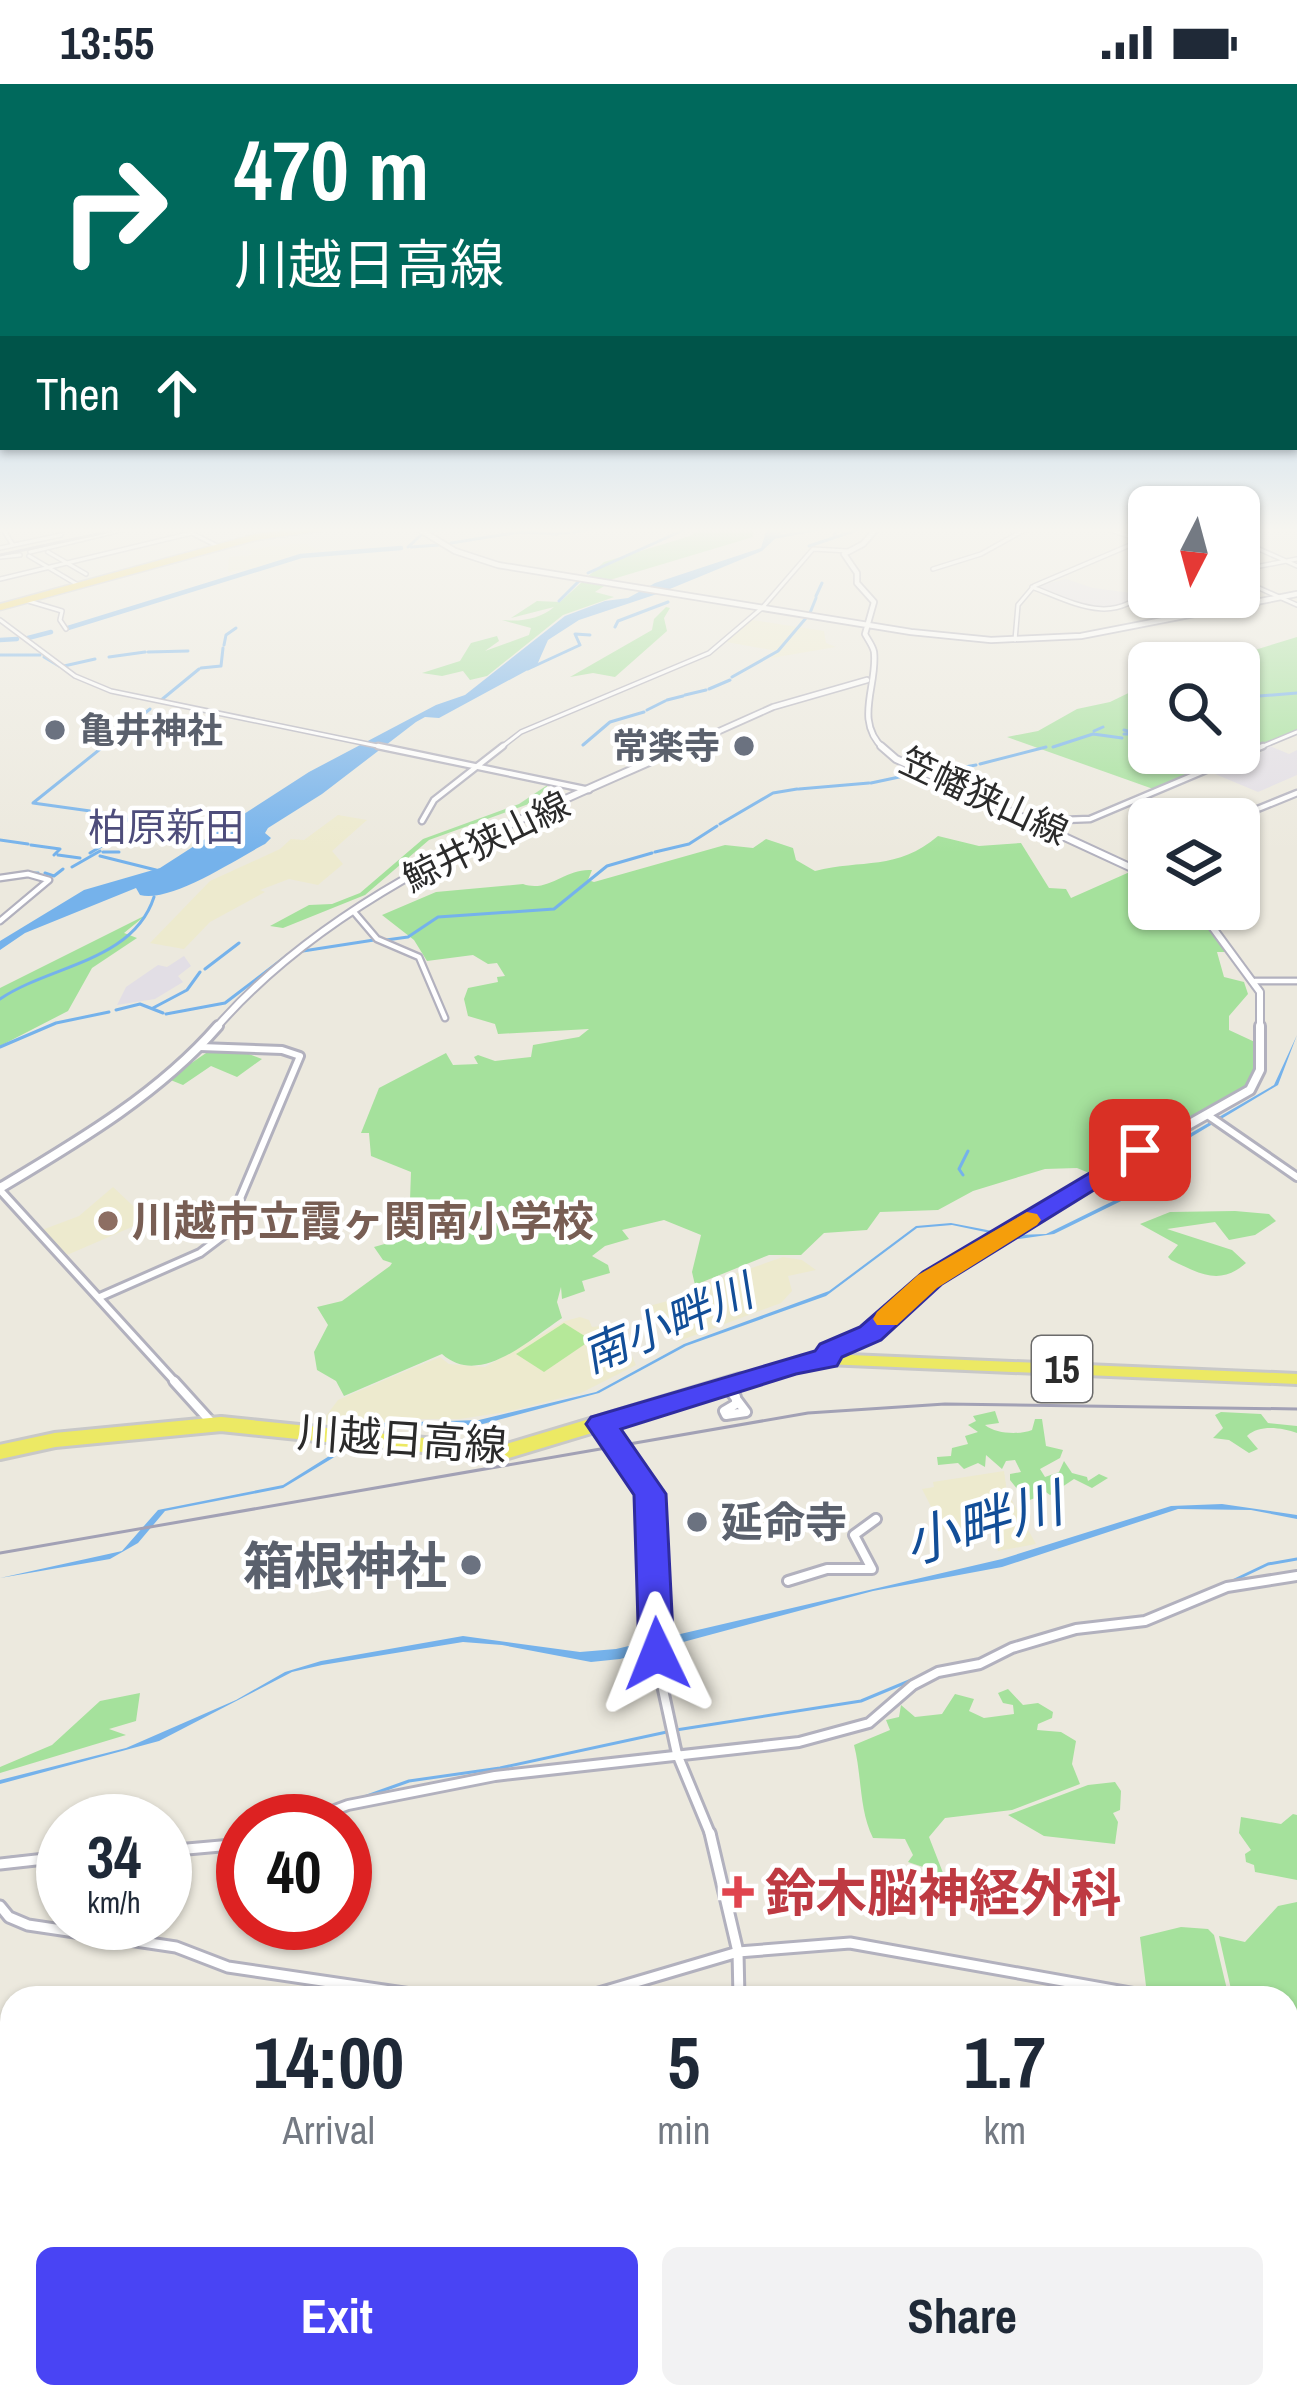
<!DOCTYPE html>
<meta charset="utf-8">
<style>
:root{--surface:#fff;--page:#f2f2f3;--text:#1f2937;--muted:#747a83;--accent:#4944f4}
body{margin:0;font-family:"Archivo Narrow","Noto Sans JP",sans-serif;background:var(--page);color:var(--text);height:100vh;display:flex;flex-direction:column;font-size:45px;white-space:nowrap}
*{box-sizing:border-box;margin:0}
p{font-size:39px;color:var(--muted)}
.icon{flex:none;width:66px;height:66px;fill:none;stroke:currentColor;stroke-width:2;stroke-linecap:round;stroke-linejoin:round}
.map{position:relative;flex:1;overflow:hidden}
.sheet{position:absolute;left:0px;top:1902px;width:1299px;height:423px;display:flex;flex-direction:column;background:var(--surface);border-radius:36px 36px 0 0;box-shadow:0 3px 9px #0004}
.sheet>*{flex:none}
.top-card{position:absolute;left:0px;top:0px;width:1299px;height:366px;box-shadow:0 3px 9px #0004;background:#00695c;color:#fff;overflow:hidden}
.needle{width:78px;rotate:186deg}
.fabs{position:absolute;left:1128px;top:402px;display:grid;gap:24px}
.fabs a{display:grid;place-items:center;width:132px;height:132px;border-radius:18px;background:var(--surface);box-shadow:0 3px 9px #0004;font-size:60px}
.speed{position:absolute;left:36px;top:1710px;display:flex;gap:24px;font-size:60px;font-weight:700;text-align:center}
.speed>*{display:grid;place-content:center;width:156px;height:156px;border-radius:50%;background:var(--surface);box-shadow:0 3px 9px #0004;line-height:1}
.speed small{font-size:30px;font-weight:400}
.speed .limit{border:18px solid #d22;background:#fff;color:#111}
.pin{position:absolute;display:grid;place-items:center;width:102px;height:102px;color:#fff;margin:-51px;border-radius:24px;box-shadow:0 6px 18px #0006}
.me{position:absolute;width:132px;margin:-66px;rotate:358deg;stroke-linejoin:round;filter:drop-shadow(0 0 9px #0008)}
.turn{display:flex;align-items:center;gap:42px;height:252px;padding:0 36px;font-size:54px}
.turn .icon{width:156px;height:156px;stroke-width:2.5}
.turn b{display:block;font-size:84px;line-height:102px}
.then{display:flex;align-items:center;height:114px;padding:0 36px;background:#0003;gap:24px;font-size:45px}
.eta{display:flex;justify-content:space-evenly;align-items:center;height:204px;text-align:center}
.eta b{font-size:72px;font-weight:700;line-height:84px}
.primary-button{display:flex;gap:24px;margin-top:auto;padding:24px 36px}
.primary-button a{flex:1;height:138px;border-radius:18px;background:var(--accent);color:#fff;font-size:48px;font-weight:700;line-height:138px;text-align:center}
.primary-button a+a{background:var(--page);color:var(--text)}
.status{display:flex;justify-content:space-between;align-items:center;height:84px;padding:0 60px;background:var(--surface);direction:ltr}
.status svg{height:33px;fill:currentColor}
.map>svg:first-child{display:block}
</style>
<div class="status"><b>13:55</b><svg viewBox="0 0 49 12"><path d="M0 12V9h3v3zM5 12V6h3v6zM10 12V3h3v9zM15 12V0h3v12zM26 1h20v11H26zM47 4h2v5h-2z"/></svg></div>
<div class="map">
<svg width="1297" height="2324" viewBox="0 0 1297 2324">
<rect width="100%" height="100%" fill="#ece9de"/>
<!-- industrial -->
<path fill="#e2dee5" d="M1066,495L1093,504L1139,510L1128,521L1098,526L1035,502Z
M1270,662L1289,670L1297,666V691L1258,708L1208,687L1256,672Z
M184,872L191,882L178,892L183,898L155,915L117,921L126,903L158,881L167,883Z"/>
<!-- education -->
<path fill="#edeace" d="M304,459L321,467L289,472L271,482L228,488L229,473L251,471L250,465Z
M752,536L824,547L826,559L836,563L771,574L797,544L777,567L726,558Z
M338,731L367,736L332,767L343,780L318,801L289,795L260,806L265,808L210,838L184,865L150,859L210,797L280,765L291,755L304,756Z
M113,1103L148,1136L67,1171L42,1146L79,1132Z
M783,1173L802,1176L816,1186L788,1192L792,1207L781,1219L679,1257L649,1222L697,1209L700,1202Z
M580,1233L589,1236L592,1243L617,1240L636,1281L581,1309L506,1328L460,1335H391L355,1351L317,1344L338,1316L394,1292L440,1273L449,1280L485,1283L565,1237Z
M1004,1387L1007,1408L1036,1460L998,1467L989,1438L943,1446L922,1405L934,1403L933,1398Z"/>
<!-- green -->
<path fill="#a5e19c" d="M700,444H754L753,453L603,498L607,500L595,508L614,513L563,531L487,592L470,596L463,587L442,592L422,589L460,577L471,559L497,552L499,557L485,567L529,551L531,544L502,536C521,538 540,535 554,523L511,534L537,517L560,518L604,478L690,452Z
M666,523L670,524L664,534L667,547L615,593L593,589L570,593L652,546L654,535Z
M1297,553V648L1156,706L1007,653L1038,647L1077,625L1110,618L1149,599V669H1239V579H1212Z
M549,700L534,718L429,756L365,811L283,844L270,842L309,821L332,820L360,809L423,755L519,720Z
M938,752L979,762L1021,759L1049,804L1066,805L1071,814L1132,787L1149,794V825H1197L1231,868H1217L1224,893L1244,898L1248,910L1229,932V946L1257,959V992L1247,1004L1094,1091L1077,1084L1045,1085L973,1107L938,1126L880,1128L867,1146L824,1149L801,1171H769L695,1201L692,1188L701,1151L664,1136L622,1146L629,1155L605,1162L592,1172L608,1181L610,1189L582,1197L585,1207L562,1215L561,1203L557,1218L562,1234C530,1255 480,1304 442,1270L344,1312L336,1297L317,1286L314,1268L328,1241L317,1223L342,1217L390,1182L392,1179L383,1176L374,1163L416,1151L409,1126L416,1124L421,1140L432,1125L429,1118L419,1122L410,1116L411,1088L371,1072L369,1049H361L379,1004L446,969L453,981L478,980L474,973L478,971L495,977L531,973L533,961L579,953L589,945L498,950L495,940L468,932L464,915L468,904L498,898L497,893L505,892L497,879L488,880L473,871L427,877L414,856L382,831L436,808L523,800C549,809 565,784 592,786L588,796L594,798L725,761L753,764L766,755L793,764L796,776L815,787C862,775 897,787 938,752Z
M146,831L124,849L137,854L92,884L68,927L0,962V904Z
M209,967H241L262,975L237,993L211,982L183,1001L168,995Z
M1235,1127L1269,1130L1276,1137L1255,1151L1229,1156L1215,1138L1167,1145L1232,1166L1246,1179C1220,1202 1200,1190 1171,1176L1168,1173L1178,1161L1140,1140L1170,1128Z
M995,1327L999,1339L985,1341C996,1350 1019,1351 1032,1346L1035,1335H1042L1046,1362L1063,1366L1060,1374L1040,1385L1045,1393L1059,1388L1064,1377L1072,1389L1087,1393L1088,1397L1099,1390L1108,1394L1092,1404L1074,1395L1050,1411L1039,1403L1033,1406L1035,1414L1027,1417L1010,1396V1390L1021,1388L1015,1376L1006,1377L1002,1385L986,1371L985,1383L978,1379L964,1385L958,1379L938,1381L937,1373L951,1372L952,1364L968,1360L965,1352L978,1348L968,1341L976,1337L973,1332Z
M1221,1328L1261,1330L1268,1339L1297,1342V1349C1282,1344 1260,1340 1247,1352L1258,1365L1249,1369L1229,1356L1213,1354L1223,1344L1215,1331Z
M1008,1605L1023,1621L1038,1619L1053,1628L1052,1634L1038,1640L1037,1646L1061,1648L1076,1657L1072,1680L1080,1700L1012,1726L945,1734L929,1753L945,1794L922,1795L923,1783L908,1778L913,1771L905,1755L873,1754C859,1726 862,1692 854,1661L890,1646L886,1636L899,1633L901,1621L915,1633L942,1630L955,1610L974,1615L969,1627L984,1634L1014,1630L1013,1621L1003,1619L998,1609Z
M140,1609L136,1637L109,1645L126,1651L0,1689V1683L52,1661L100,1617Z
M1115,1698L1121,1707L1120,1726L1113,1729L1118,1738L1115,1760L1044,1752L1008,1731L1088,1701Z
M1293,1730L1297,1731V1796L1255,1788L1254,1781L1246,1778L1245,1770L1251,1766L1239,1749L1241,1733L1281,1740Z
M1297,1818V1942L1287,1940V1914H1233L1219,1852L1245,1858L1278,1822Z
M1181,1843L1208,1845L1214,1851L1229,1914L1147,1910L1140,1853Z
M865,2313H1020L1008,2324H868Z"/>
<!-- pitch -->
<path fill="#b5e899" d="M564,1239L591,1256L544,1288L516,1270Z"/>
<!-- water -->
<path fill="#75b2eb" d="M767,444L816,445L781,449L762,467L660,509L579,536L548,556L537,581L439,634L425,633L416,638L322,710L268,744L265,749L271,754L265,760C236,775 171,819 140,811L136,804L25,849L0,866V857L84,806L160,784L309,688L436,621L465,611L565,532L605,517L628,514L655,499L761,464Z
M1297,951L1278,1001L1186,1056L1162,1097L1054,1150L1019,1155L952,1141L917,1144L826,1212L686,1262L599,1309L479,1341L386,1342L283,1404L165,1427L138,1459L110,1475L0,1494L122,1467L158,1426L283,1401L382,1339L479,1336L596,1308L684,1260L829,1207L916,1142L951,1139L1013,1151L1046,1150L1158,1095L1179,1056L1274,1001Z
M1222,1420L1297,1431V1435L1251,1426L1178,1425L1002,1483L873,1507L620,1575L591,1578L502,1561L463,1558L322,1581L292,1588L159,1657L0,1700V1696L126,1664L236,1616L285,1588L321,1577L463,1552L580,1568L616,1565L1002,1475L1171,1422Z"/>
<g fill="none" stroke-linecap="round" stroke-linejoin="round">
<!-- stream-far1 -->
<path stroke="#75b2eb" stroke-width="3" d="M429,448L449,444
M574,448L600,444
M559,449H569
M834,450L841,444
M845,450L862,444
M776,453L826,444
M451,459L520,448L557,450
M809,462L842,451
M408,463L421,451
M411,463L439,461
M588,489L688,444
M816,512L822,499
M559,517L581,495
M810,529L816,514
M615,543L618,537L668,518
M224,561L226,551L236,544
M148,568L188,567
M0,571H40
M44,573L59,582
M109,573L145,568
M64,582L95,575
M201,584L221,582L223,564
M528,585L580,561L575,550L590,551
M732,593L778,567L806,534
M709,605L730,596
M685,611L706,606
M1259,612L1297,609
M667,616L683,612
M160,617L199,585
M1239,618L1256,612
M647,626L665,617
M1124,646L1149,653
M1094,647L1103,643
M1124,650H1134
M583,661L610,638L644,628
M1053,663L1093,650L1122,654
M980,680L1046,663
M954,685L976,681
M931,686H950
M871,699L918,689
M799,705L869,699
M126,732L33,719L150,625
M720,740L773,709L797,705
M0,756L28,760
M31,761L60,765L54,771
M103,768H119
M655,768L689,760L717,742
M90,769L134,743L126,734
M58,771L80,774
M100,772L156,786
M72,783L100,767
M45,789L54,792L63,785
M10,790L38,789
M386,856L408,853L438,833L554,825L607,782L652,769
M303,867L374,856
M205,885L239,859
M0,915C50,881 133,878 154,813
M153,924L187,906L200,888
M116,926L140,920L163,929
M166,930L225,919L289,870
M0,963L56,939L109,928
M963,1091L959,1085L968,1067
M1226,1500L1268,1480L1297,1475
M1187,1515L1217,1503
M993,1570L1011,1561
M353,1717L409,1697L500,1684L676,1646L861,1617L938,1585"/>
<!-- stream -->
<path stroke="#75b2eb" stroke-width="4.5" d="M11,1774L31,1772"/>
<!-- river -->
<path stroke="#75b2eb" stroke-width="4.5" d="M68,544L301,472L401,464
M28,554L51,548
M0,556L17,555"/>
<!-- tertiary-far4 casing -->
<g stroke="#b2b1be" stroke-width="6">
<path id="tertiary-far4" d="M2,444L13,461
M182,444L217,462
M1105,444L1149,459
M1239,456L1297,482
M0,464L61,451
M30,468L129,444
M48,468L86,490
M29,472L78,501
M0,473L20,471
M933,485L981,470L1028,444
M1239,486L1297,475
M0,495L192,449
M1239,495L1297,521
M1032,503C1074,519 1114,543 1149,503
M25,516L62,527L60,536L66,545
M0,536L75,592L111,607L392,665
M1015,556L1018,521L1034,502L1149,453
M499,665L521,648L709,569L762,524L813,465L848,467
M1256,665L1297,648"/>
</g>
<!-- tertiary-far3 casing -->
<g stroke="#b2b1be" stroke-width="9">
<path id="tertiary-far3" d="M378,662L589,706
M1233,735L1297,709
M422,737L434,716L503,662
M1036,737L1090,735L1263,662
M1135,784L1149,776
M0,794L28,790L49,796L0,837
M354,828L377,855L419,873L445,934
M1255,897H1297"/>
</g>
<!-- tertiary-far2 casing -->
<g stroke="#b2b1be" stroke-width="12">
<path id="tertiary-far2" d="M1209,1032L1297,1093
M0,1106L177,1300
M100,1213L200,1169L225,1150L300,972L282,966L200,963"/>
</g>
<!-- tertiary-far1 casing -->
<g stroke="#b2b1be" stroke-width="14">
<path id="tertiary-far1" d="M174,1297L212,1339
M728,1304L746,1328L726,1331L724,1327L736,1320V1313
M602,1340L650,1410L656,1503L653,1540L659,1587L677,1670L711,1752
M788,1497L827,1485H872L854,1451L876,1435
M305,1737L348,1721L495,1692L799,1658L869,1639L913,1601L938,1588L980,1580L1012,1564L1076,1545L1145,1537L1227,1503L1297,1492"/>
</g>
<!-- tertiary casing -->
<g stroke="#b2b1be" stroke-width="15">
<path id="tertiary" d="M710,1749L738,1868L739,1914
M165,1767L243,1760
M0,1780L63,1773
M0,1822L9,1833L28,1841L176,1863L228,1883L438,1914
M582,1914L738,1868L850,1859L1158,1914
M1287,1943L1297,1946
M1104,2313L1126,2324
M1127,2313L1148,2324
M498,2324L532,2313
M744,2324L745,2313
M1022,2324L1033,2313"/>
</g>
<!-- secondary-far2 casing -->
<g stroke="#b2b1be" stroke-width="8">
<path id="secondary-far2" d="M417,444L455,467L498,481L911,548L991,556L1081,552L1297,510
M877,444L863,460L844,470L857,489V499L874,518L865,550C868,556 873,562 874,568C878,601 853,637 884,665
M679,665L773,623L867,596"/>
</g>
<!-- secondary-far1 casing -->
<g stroke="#b2b1be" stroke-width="10">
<path id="secondary-far1" d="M881,662L896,675L1149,792
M1199,825L1260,908V945
M215,945C336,805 521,736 685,662"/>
</g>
<!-- secondary casing -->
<g stroke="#b2b1be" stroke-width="14">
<path id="secondary" d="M0,1104C77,1058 159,1010 218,942
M826,1275L829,1268L868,1252L928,1198L1103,1089L1250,1006L1260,986V942"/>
</g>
<!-- primary-far1 casing -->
<g stroke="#c8c8c8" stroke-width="16">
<path id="primary-far1" d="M730,1300L826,1275L1297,1295"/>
</g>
<!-- primary casing -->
<g stroke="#c8c8c8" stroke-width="20">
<path id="primary" d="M0,1368L55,1356L221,1340L501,1369L740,1297"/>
</g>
<!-- trunk casing -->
<g stroke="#c8c8c8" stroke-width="9">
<path id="trunk" d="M0,523L256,453L320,444"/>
</g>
<!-- tertiary-far4 -->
<use href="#tertiary-far4" stroke="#fff" stroke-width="3"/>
<!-- tertiary-far3 -->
<use href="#tertiary-far3" stroke="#fff" stroke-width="4.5"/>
<!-- tertiary-far2 -->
<use href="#tertiary-far2" stroke="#fff" stroke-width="6"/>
<!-- tertiary-far1 -->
<use href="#tertiary-far1" stroke="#fff" stroke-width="8"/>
<!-- tertiary -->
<use href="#tertiary" stroke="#fff" stroke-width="9"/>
<!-- secondary-far2 -->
<use href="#secondary-far2" stroke="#fff" stroke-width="4.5"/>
<!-- secondary-far1 -->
<use href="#secondary-far1" stroke="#fff" stroke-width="6"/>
<!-- secondary -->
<use href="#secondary" stroke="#fff" stroke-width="8"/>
<!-- primary-far1 -->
<use href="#primary-far1" stroke="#ece964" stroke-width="10"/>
<!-- primary -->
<use href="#primary" stroke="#ece964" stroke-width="14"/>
<!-- trunk -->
<use href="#trunk" stroke="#f2d660" stroke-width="6"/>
<!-- rail -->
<path stroke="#a2a1b5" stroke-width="3" d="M0,471L126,444
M0,1469L808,1329L945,1320L1297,1325"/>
</g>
<!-- sky -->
<linearGradient id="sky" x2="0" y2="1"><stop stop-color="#7ab3e9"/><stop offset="0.58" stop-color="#f6f5f0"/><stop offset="1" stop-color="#f6f5f0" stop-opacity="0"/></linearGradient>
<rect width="1297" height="769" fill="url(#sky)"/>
<!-- route -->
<path fill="#4944f4" stroke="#2f2c9f" stroke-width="3" d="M1140,1059L1149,1061L1153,1066L1149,1072L942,1200L881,1256L842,1273L837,1282L796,1290L621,1345L666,1410L674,1570L669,1580L657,1584L644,1580L639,1570L634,1411L586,1340L591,1333L815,1267L820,1260L860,1243L923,1188Z"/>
<!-- slow -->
<path fill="#f59e0b" d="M1027,1128L1037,1130L1041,1136L1037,1141L937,1204L897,1241H877L873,1235L877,1228L918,1191Z"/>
<!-- markers -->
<g fill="#6b7280" stroke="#fff" stroke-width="4.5">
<circle cx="55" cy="646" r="12"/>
<circle cx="744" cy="662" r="12"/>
<circle cx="697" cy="1438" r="12"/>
<circle cx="471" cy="1481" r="12"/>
</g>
<circle fill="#8d6e63" stroke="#fff" stroke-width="4.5" cx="108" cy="1137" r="12"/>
<path fill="#e0444e" stroke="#fff" stroke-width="4.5" d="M732 1790h12v12h12v12h-12v12h-12v-12h-12v-12h12z"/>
<g text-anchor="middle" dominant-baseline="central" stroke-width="9" stroke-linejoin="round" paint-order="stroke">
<!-- far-worship labels -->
<g font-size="36" font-weight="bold" fill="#5b616d" stroke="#fff" text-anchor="start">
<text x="79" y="646">亀井神社</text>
<text x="720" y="662" text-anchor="end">常楽寺</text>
</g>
<!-- far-street labels -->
<g font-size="36" fill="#2b2b2b" stroke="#fff">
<text transform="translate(984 712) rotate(25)">笠幡狭山線</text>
<text transform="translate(486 757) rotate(-26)">鯨井狭山線</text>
</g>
<!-- far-quarter labels -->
<g font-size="39" fill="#4e4d7b" stroke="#fff">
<text x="166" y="743">柏原新田</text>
</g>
<!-- shield labels -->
<rect fill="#fff" stroke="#6b6b6b" stroke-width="3" x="1032" y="1252" width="60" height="66" rx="9"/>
<g font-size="39" font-weight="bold" fill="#2b2b2b">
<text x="1062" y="1285">15</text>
</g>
<!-- education labels -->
<g font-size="42" font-weight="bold" fill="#785e54" stroke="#fff" text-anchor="start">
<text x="132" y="1137">川越市立霞ヶ関南小学校</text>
</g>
<!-- street labels -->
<g font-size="42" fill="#2b2b2b" stroke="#fff">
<text transform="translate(402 1355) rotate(4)">川越日高線</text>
</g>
<!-- worship labels -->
<g font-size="42" font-weight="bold" fill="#5b616d" stroke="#fff" text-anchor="start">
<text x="721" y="1438">延命寺</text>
</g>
<!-- water labels -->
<g font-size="45" font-style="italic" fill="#124e98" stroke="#fff">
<text transform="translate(667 1239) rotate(-23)">南小畔川</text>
</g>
<!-- near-worship labels -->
<g font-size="51" font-weight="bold" fill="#5b616d" stroke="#fff" text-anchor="end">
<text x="447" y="1481">箱根神社</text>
</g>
<!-- near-health labels -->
<g font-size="51" font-weight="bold" fill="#be3a42" stroke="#fff" text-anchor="start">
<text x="765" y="1808">鈴木脳神経外科</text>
</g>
<!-- near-water labels -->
<g font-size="54" font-style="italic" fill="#124e98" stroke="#fff">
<text transform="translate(983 1439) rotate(-16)">小畔川</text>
</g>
</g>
</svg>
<div class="fabs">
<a><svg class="needle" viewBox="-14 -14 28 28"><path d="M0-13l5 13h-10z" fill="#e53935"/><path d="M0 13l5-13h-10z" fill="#747a83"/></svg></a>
<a><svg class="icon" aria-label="search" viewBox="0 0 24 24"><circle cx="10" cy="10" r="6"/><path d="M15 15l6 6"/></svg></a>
<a><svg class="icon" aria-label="layers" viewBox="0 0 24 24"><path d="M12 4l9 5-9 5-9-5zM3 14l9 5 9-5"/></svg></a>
</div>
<div class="speed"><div>34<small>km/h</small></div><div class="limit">40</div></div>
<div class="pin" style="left:1140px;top:1066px;background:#d93025"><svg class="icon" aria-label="arrive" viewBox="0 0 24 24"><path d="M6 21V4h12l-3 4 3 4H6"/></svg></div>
<svg class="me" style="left:657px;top:1570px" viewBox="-20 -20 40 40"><path d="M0-17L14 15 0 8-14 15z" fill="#4944f4" stroke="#fff" stroke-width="4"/></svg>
<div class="top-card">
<div class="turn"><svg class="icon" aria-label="right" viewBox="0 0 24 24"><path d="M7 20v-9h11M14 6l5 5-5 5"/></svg><div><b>470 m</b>川越日高線</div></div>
<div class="then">Then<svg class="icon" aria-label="ahead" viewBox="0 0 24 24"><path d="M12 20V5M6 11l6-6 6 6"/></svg></div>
</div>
<section class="sheet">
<div class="eta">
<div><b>14:00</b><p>Arrival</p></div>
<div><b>5</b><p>min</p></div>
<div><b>1.7</b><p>km</p></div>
</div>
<div class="primary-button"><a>Exit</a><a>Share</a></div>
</section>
</div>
